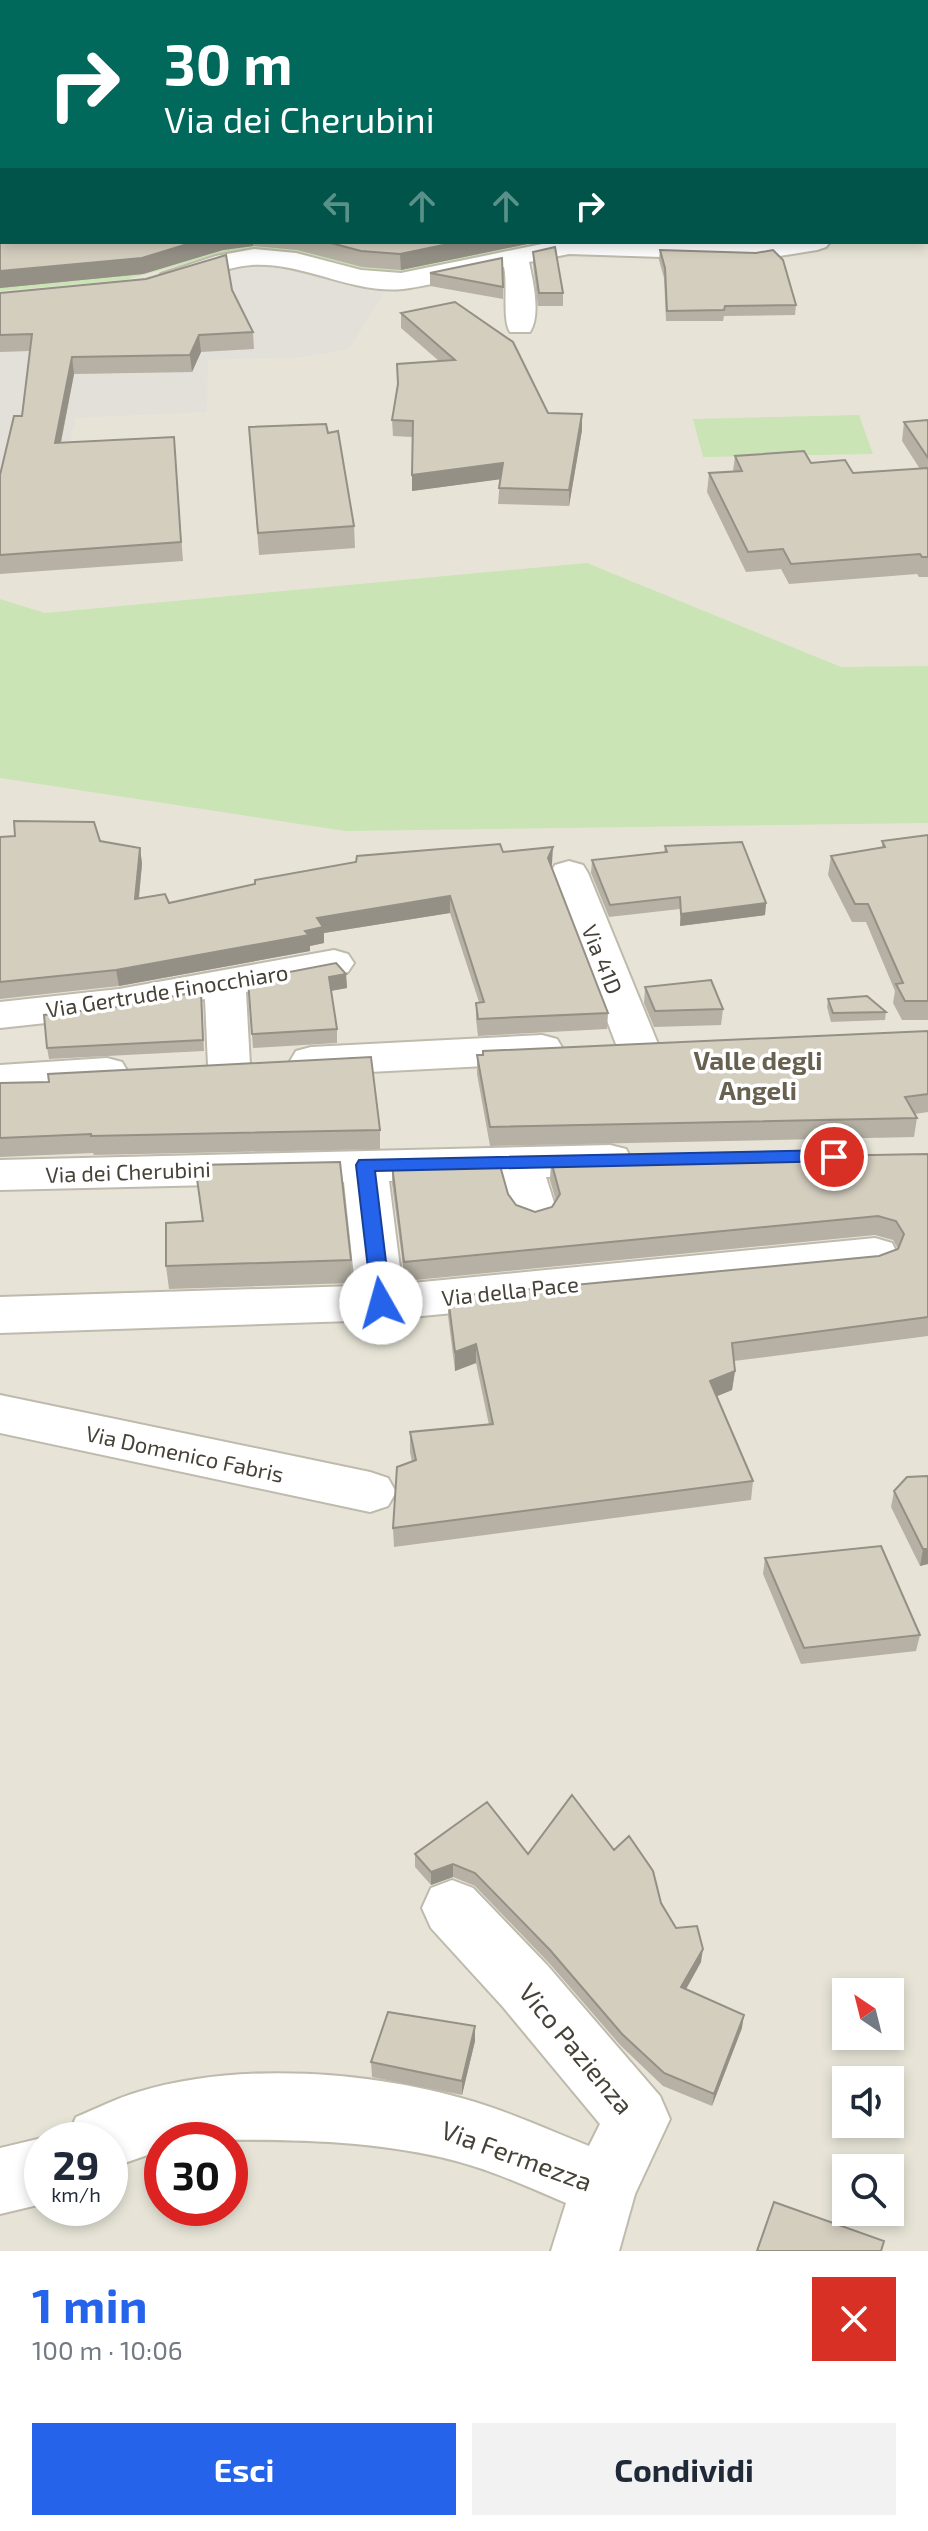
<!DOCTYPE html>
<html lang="it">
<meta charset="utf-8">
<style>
:root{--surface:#fff;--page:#f2f2f3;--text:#1f2937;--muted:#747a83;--accent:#2563eb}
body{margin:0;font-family:"Exo 2",sans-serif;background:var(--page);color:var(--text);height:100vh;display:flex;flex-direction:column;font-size:30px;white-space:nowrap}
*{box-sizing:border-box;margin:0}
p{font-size:26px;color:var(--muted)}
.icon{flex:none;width:44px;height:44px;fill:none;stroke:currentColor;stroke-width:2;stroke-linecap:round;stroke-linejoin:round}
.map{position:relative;height:2251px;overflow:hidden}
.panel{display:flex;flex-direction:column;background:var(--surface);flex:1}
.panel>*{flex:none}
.guide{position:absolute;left:0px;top:0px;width:928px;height:244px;box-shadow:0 4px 12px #0003;background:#00695c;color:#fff;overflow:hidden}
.needle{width:52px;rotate:325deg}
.buttons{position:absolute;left:832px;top:1978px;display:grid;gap:16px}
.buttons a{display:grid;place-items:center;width:72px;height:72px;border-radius:0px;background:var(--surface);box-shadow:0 4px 12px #0003;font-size:40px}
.speed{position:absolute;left:24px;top:2122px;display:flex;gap:16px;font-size:40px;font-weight:700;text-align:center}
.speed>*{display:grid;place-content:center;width:104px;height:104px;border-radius:50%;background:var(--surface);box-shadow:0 4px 12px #0003;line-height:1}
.speed small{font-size:20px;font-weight:400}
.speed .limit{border:12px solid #d22;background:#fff;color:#111}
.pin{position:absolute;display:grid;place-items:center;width:68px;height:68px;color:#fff;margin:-34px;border:4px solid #fff;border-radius:50%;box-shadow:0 2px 8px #0007}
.me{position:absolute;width:88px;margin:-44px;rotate:353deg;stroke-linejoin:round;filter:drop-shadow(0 0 6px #0008)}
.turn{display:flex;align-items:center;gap:28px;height:168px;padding:0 32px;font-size:36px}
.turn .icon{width:104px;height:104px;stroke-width:2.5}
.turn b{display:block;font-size:56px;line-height:68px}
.lanes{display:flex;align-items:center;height:76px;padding:0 32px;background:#0003;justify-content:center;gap:40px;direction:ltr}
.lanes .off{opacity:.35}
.round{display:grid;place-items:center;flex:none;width:84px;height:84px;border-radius:0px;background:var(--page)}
.head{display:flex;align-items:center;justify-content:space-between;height:136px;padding:0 32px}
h1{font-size:48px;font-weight:700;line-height:60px;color:var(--accent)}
.cta{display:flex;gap:16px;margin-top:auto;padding:16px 32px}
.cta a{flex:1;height:92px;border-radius:0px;background:var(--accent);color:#fff;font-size:32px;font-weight:700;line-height:92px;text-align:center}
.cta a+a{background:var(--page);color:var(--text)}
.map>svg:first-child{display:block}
</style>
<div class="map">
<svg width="928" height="2251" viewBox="0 0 928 2251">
<rect width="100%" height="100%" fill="#f3f1e9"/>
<!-- residential -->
<path fill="#e7e4d7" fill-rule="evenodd" d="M0,0H928V2251H0ZM2,2H926V242H2ZM846,1992H890V2036H846ZM846,2080H890V2124H846ZM42,2140H110V2208H42ZM162,2140H230V2208H162ZM846,2168H890V2212H846Z"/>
<!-- industrial -->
<path fill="#e3e0da" d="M277,263L387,288L352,345L345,350L305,357L208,360L207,412L76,418L55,501H0V307L235,265Z"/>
<!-- green -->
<path fill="#cae4b5" d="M0,0H928V216L926,2H2V242H549L414,270L377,274L278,251L253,250L217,255L124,280L0,291Z
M859,415L873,454L703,457L693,419Z
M587,563L841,667L928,666V823L345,831L0,778V599L45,613Z"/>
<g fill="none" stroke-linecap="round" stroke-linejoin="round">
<!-- minor casing -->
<g stroke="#bebaac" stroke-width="4">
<path id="minor" d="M926,215H928V229H926Z
M552,242H830L826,247L817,250L755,260L569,254L529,262C533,281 541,315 530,332H510C502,320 508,284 504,267C471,274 436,285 403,289C351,294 304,262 252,265C223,267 198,281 170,288L161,286L157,280L161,274L216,256L254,249L296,253L361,270L401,273Z
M569,861L583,865L588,873L658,1044L652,1054L637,1058L622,1054L616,1044L550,873L555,865Z
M334,950L348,954L354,963L348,972L246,992L250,1065L244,1075L229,1079L214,1075L208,1065L205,999L119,1015L0,1028V1002L119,989Z
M542,1035L557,1039L563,1049L557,1059L542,1063L311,1075L296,1071L290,1061L296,1051L311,1047Z
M107,1058L122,1062L128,1072L122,1082L107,1086L0,1093V1065Z
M610,1145L626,1149L632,1160L626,1171L610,1175L546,1177L557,1212L550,1223L534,1228L518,1223L511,1212L501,1178L389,1181L402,1284L875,1238L892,1243L898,1255L892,1267L875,1272L381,1320L0,1333V1297L355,1286L344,1182L0,1190V1160Z
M0,1395L370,1472L388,1478L396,1492L388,1506L370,1512L0,1433Z
M452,1880L473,1888L547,1965L660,2096L670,2119L635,2194L619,2251H551L566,2203C530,2188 494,2171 456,2161C359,2136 262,2140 162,2140V2150L110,2168V2140H66L76,2117C96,2109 117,2098 138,2092C240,2061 374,2071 475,2102C514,2114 551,2131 589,2146L600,2124L503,2007L431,1928L422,1908L431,1888Z
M42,2138L47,2140H42V2204L0,2214V2148Z"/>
</g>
<!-- minor -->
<use href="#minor" fill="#fff" fill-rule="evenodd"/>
</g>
<!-- wall -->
<path fill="#b6b1a4" d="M0,79L2,242H537L401,270L362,267L297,250L253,246L223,250L143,274L0,288Z
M660,250L796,305L795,315L724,316L723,321H666L664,278L659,260Z
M533,252L563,293V306H538L533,264Z
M430,273L503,287V299L430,286Z
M232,290L253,332L254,349L201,352L192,372L74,374L61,443L174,437L183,561L0,574V475L22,416L30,351L0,352V293Z
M401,313L548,413L582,414V430L569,506L498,504L500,479L412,491V437L393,436L392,420L398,387L397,364L439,361L401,328Z
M928,420V577H919L917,574L789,584L781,569L746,572L707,492L709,473L733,471L735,456L811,463L853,473L920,469L902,441L904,422Z
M249,427L354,526L355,548L259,555Z
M928,835V1020H902L893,1003L895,991L866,922H852L828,875L831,856L882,848V841Z
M0,837L100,841L140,848L142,864L139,898L169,903L503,852L552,864L551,866L608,1013L607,1029L478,1036L476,1019V1003L479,1002L450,913L324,933V943L310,946V951L119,986L0,999Z
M665,846L766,903L765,915L680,926V909L609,917L591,873L592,860L664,853Z
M346,974L347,988L331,991L337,1029V1043L253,1048L248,980Z
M645,987L723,1009L721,1025L654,1027L644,1003Z
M828,999L886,1012L885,1020L831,1022L827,1007Z
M202,1003L204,1051L49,1059L47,1048L118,1007Z
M928,1031V1112L915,1114L917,1118L914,1137L490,1146L477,1074V1055Z
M0,1083L380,1130V1149L94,1155L93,1153L0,1157Z
M928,1154V1336L734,1361L735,1371L732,1390L717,1396L753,1481L751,1500L394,1547L393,1528L412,1462L410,1452V1432L489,1425L476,1363L455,1371L448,1316V1297L879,1256L898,1249L893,1240L875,1235L405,1281L392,1184V1165L508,1194L516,1205L535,1212L552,1207L556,1201L550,1180L551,1161Z
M195,1165L351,1260L352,1283L169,1289L166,1266L202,1221Z
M928,1476V1564L920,1566L891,1507L894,1491Z
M765,1558L920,1635L916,1651L801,1664L763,1574Z
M614,1850L661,1903L676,1928L701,1962L686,1989L742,2028L712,2106L663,2086L621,2046L549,1963L475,1886L453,1877L431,1885L415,1867V1854H528Z
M475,2041L462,2095L372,2077L371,2062Z"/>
<!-- shaded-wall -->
<path fill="#949086" d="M194,242H253V246L223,250L143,274L0,288V271Z
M458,242H537L401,270L400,254Z
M199,335L201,352L192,372L190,355Z
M72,357L74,374L57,461L55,443Z
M582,414V430L569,506V490Z
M503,463L502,479L412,491V475Z
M553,847L552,864L547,874L548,858Z
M140,848L142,864L137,915L135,899Z
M450,896V913L324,933V943L310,946V951L119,986L116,970L305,931L317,918Z
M766,903L765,915L680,926L681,914Z
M346,974L347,988L330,991L329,977Z
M476,1344V1363L455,1371V1352Z
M735,1371L732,1390L708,1400L710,1381Z
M923,1549H928V1564L920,1566Z
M453,1864V1877L431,1885V1872Z
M703,1949L701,1962L680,2000L681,1987Z
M744,2015L742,2028L712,2106L714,2094Z
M475,2026V2041L462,2095V2081Z"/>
<!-- building -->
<path fill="#d4cebf" stroke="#949086" stroke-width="2" d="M191,0H289L291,2H192Z
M0,79H2V242H194L142,258L0,271Z
M327,242H458L400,254L361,251Z
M555,247L563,293H539L533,252Z
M660,250L756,253L773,250L783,260L796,305L725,306L724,310L667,311L665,268Z
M226,255L232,290L253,332L199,335L190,355L72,357L55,443L174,437L181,542L0,555V475L14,416H22L32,334L0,335V293L146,279Z
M502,258L503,287L430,273Z
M455,302L513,342L548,413L582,414L569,490L499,488L503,463L412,475L413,421L392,420L398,384L397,364L455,360L401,313Z
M928,420V458L904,422Z
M326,424L328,433L338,431L354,526L258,533L249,427Z
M804,451L811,463L845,460L853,473L928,468V557H922L920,554L791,564L783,549L748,552L709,473L742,471L735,456Z
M14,821L94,822L100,841L140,848L135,899L165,894L169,903L255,884V880L356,862L357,856L500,844L503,852L553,847L548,858L608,1013L478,1019L476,1003L484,1002L450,896L317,918L323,927L305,931L309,935L116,970L0,982V837L15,836Z
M928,835V1001H905L896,984L903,983L868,904H855L831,856L885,847L882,841Z
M742,842L766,903L681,914L680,897L610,905L592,860L667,852L665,846Z
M336,963L346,974L329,977L337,1029L252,1034L248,980Z
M711,980L723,1009L655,1011L645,987Z
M201,991L203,1040L47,1048L44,1015L118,1007Z
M867,996L886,1012L833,1013L828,999Z
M928,1031V1094L905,1097L917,1118L490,1127L477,1055H483V1051Z
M371,1057L380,1130L91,1136V1134L0,1138V1083L49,1082L48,1074Z
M928,1154V1317L732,1343L735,1371L710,1381L753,1481L393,1528L397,1467L416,1460L410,1432L493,1424L476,1344L455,1352L448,1297L879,1256L898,1249L904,1234L896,1221L878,1216L404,1262L392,1165L463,1169L471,1162H499L508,1194L516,1205L535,1212L552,1207L560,1194L551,1161Z
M340,1162L351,1260L166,1266V1223L203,1221L195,1165Z
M928,1476V1549H923L894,1491L907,1477Z
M881,1546L920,1635L804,1648L765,1558Z
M572,1795L614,1850L629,1836L653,1871L661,1903L676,1928L697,1926L703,1949L681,1987L744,2015L714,2094L664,2073L622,2034L550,1950L475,1873L453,1864L431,1872L415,1854L487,1802L528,1854Z
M388,2012L475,2026L462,2081L371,2062Z
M774,2202L884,2241L881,2251H757Z"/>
<!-- route -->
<path fill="#2563eb" stroke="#184099" stroke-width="2" d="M834,1150L840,1152L843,1157L840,1161L375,1171L391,1303L388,1308H374L372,1303L356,1165L359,1160Z"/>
<g text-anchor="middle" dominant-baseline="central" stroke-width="7" stroke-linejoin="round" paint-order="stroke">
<!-- street labels -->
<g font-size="22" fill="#464238" stroke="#fff">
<text transform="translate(603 959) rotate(68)">Via 41D</text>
<text transform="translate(167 990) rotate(-9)">Via Gertrude Finocchiaro</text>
<text transform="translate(128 1171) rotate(-2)">Via dei Cherubini</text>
<text transform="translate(510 1290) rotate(-6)">Via della Pace</text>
<text transform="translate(185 1453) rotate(12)">Via Domenico Fabris</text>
</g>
<!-- quarter labels -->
<g font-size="26" font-weight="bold" fill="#686150" stroke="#fff">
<text x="758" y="1059">Valle degli<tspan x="758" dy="30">Angeli</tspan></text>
</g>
<!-- near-street labels -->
<g font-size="26" fill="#464238" stroke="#fff">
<text transform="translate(577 2048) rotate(50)">Vico Pazienza</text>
<text transform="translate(517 2155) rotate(20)">Via Fermezza</text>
</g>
</g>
</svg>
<div class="buttons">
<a><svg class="needle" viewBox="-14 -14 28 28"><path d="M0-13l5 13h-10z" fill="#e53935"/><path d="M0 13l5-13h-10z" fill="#747a83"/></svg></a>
<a><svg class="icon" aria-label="sound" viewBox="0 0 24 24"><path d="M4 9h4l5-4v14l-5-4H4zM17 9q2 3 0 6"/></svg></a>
<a><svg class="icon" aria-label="search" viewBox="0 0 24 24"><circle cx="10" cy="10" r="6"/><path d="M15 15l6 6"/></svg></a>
</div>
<div class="speed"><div>29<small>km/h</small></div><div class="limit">30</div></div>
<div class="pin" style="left:834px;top:1157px;background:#d93025"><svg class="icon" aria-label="arrive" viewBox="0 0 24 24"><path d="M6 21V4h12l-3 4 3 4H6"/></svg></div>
<svg class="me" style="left:381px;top:1303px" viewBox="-20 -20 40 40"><circle r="19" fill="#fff"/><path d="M0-13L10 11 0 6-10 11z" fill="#2563eb"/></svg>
<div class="guide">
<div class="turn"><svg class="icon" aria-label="right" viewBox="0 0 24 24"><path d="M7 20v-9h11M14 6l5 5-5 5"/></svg><div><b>30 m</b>Via dei Cherubini</div></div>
<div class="lanes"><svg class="icon off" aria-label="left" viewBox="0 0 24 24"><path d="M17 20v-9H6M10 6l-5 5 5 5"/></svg><svg class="icon off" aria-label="ahead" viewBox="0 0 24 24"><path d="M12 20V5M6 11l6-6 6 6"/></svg><svg class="icon off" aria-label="ahead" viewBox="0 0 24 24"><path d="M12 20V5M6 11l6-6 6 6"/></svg><svg class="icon" aria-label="right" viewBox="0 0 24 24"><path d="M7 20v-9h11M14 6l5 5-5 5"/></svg></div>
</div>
</div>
<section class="panel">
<div class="head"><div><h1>1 min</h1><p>100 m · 10:06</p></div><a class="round" style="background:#d93025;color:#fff"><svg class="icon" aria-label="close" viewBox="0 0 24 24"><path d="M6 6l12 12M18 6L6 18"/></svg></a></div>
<div class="cta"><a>Esci</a><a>Condividi</a></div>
</section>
